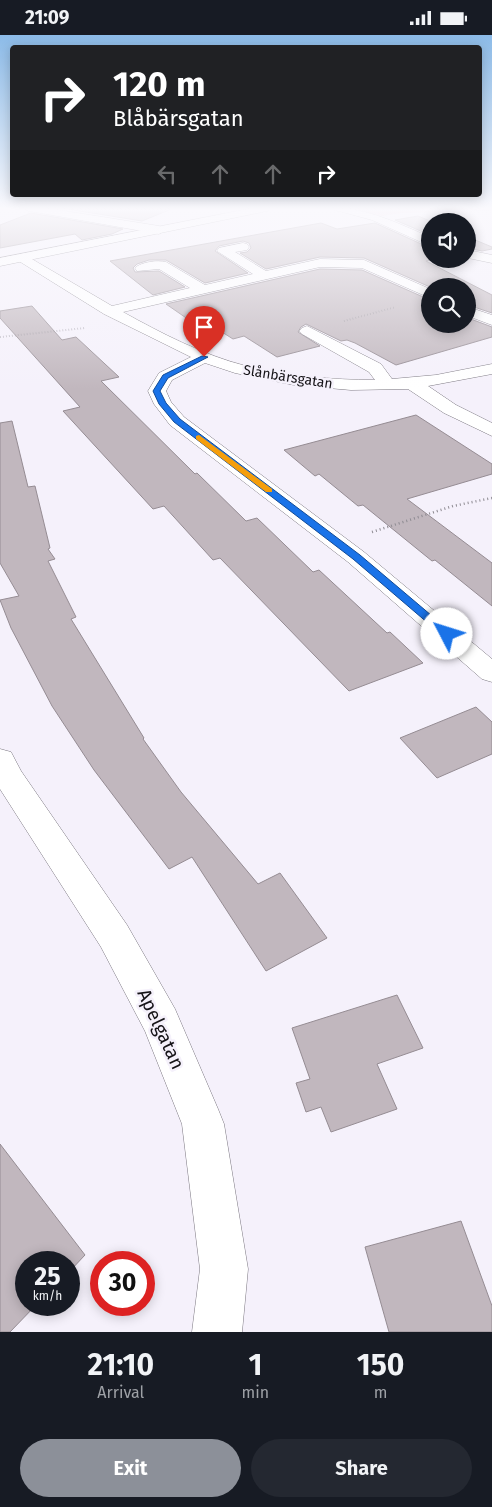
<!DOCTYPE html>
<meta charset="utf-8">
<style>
:root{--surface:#171b24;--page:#242831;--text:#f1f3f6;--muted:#9ea1a6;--accent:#8c9099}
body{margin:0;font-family:"Fira Sans",sans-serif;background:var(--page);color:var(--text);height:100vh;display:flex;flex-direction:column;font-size:19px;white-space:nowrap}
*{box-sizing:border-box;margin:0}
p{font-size:16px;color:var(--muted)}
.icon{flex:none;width:28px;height:28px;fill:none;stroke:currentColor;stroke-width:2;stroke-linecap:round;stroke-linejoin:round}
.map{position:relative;height:1297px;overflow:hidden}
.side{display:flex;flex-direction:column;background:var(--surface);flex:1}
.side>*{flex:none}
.banner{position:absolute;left:10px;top:10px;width:472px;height:152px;border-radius:5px;box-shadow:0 2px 12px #0003;background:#202124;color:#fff;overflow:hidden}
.buttons{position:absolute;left:421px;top:178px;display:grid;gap:10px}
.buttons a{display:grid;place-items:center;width:55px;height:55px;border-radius:50%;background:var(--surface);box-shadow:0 2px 12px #0003;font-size:25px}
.speed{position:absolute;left:15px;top:1216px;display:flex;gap:10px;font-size:25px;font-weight:700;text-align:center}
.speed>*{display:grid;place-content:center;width:65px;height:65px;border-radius:50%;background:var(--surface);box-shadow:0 2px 12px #0003;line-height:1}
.speed small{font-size:12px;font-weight:400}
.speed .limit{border:8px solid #d22;background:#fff;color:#111}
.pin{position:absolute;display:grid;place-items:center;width:42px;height:42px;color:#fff;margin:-51px -21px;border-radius:50% 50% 50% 0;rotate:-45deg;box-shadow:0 0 5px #0007}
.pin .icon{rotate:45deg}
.me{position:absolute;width:55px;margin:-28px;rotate:310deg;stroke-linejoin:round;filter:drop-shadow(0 0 4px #0008)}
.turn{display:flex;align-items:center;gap:18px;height:105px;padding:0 20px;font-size:22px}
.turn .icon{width:65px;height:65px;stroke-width:2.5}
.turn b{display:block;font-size:35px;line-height:42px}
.lanes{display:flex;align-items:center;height:48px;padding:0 20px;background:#0003;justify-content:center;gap:25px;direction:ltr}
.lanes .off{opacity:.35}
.eta{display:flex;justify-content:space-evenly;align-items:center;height:85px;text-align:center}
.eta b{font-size:30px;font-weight:700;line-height:35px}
.action{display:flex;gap:10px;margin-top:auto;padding:10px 20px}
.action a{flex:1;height:58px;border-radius:30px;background:var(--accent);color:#fff;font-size:20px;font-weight:700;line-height:58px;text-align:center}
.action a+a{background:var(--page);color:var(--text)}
.status{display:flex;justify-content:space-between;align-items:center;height:35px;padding:0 25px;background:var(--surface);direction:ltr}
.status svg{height:14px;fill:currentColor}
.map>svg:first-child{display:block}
</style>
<div class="status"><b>21:09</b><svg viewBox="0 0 49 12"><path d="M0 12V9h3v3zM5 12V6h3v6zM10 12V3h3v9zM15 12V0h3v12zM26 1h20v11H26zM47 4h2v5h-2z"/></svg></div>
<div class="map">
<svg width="492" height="1297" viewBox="0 0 492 1297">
<rect width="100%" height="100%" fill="#f5f1fb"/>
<!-- green -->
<path fill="#e9c2cb" d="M349,173H481L492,176L401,178L382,181Z"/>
<!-- building -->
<path fill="#c1b7be" stroke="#958c93" d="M55,172H174V173L142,186Z
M31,178L123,194L112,199L82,205L75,199L0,213V190Z
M418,181L430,186V200L395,185Z
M321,188L337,194L375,188L430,213V224H438L426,226L492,260V278L468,270V251L430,252L364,223L320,222L266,234L240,218L247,217L251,213L249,208L243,206L219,211L215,216L248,238L205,248L166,225H149L137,229L133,233L135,237L159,236L185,252L153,260L110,226Z
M468,202L492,212V214L482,216L468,213Z
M320,234L362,235L430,265V289H468V283L492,292V302L396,330L355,308L347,305L341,306L306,289L301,292L298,297L320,311L277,322L244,301L233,304L203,285L192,287L166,269Z
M32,271L62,305L76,302L119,342L101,346L195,439L197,438L246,486L257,483L313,537L319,535L387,598L390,597L423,628L349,656L220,523L213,525L164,471L153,474L63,376L80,372L0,283V276Z
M416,380L492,429V439L407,464L492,528V571L435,525L432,526L363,470L358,471L319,439L315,441L284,415Z
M12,386L28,452L35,451L50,513L48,514L55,524L48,526L76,582L71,584L144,703L143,704L181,757L258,849L280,838L327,903L266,936L192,822L169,834L94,735L52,671L11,593L0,565L19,561L0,528V388Z
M476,672L492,687V719L437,743L400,703Z
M397,960L423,1013L377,1029L397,1074L331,1097L321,1072L306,1077L296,1048L310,1044L292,993Z
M0,1109L85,1220L69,1237V1228H26V1270H36L10,1297H0Z
M461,1186L492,1271V1297H389L365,1212Z"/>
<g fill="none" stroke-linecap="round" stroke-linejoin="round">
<!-- pedestrian casing -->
<g stroke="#7b7780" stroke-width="1">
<path id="pedestrian" d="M334,173C368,173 399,189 430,202V211L372,185L335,175Z
M468,215L492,220V228L468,223Z"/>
</g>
<!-- minor casing -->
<g stroke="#7b7780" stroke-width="1">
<path id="minor" d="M23,173H46L159,191L165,195L159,199L29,176Z
M243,208L247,209L249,212L247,215L235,217L266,236L320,224L364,225L430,254V263L362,233L320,232L123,277C161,298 203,320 246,331C288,341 332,345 375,345L369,337L302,299L299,296L302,293L307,291L381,329L392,344L436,340L492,329V339L428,351L456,370L492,388V401L444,378L408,354L351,355L294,350L235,338L205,328L172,345L166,356L171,367L184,382L364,517L492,624V647L482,644L348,527L170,390L154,369L148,356L159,338L191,322L104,279L14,223L20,219L25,220L112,271L190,253L159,234L137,236L135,233C141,227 157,225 166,227L205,250L253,239L217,216L219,213Z
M468,272L492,280V290L468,281Z
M0,714L11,717L21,736L127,890L175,974L218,1074L224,1089L248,1234L242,1297H192L200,1234L182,1089L145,996L101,912L0,754Z"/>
</g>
<!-- tertiary casing -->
<g stroke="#7b7780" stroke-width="1">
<path id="tertiary" d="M253,173H273L267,176L0,231V223Z"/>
</g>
<!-- path-far1 -->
<path stroke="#8e8b92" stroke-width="2" stroke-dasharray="0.5 2.5" stroke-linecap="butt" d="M344,286L396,272
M0,302L85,293"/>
<!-- path -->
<path stroke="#8e8b92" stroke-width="2.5" stroke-dasharray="1 3" stroke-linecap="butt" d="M372,497L453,471L492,463"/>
<!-- pedestrian -->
<use href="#pedestrian" fill="#fff" fill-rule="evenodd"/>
<!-- minor -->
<use href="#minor" fill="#fff" fill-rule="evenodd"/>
<!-- tertiary -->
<use href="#tertiary" fill="#fff" fill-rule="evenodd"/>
</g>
<!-- sky -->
<linearGradient id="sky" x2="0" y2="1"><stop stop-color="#8cbbe8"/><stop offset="0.49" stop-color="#faf9fd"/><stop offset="1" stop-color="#faf9fd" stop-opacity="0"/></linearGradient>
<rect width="492" height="354" fill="url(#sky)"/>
<!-- route -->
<path fill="#1a73e8" stroke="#114b97" d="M202,321L208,322L168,343L160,356L166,368L180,384L360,520L451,597L452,599L451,601H443L353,524L174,387L159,369L153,356L163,340Z"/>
<!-- slow -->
<path fill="#f59e0b" d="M199,400L272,454V457H266L196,404V401Z"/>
<g text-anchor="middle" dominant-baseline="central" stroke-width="5" stroke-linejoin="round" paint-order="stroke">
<!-- far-street labels -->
<g font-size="14" fill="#151317" stroke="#f5f1fb">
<text transform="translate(288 342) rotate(9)">Slånbärsgatan</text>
</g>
<!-- near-street labels -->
<g font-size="19" fill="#151317" stroke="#f5f1fb">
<text transform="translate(161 994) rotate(65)">Apelgatan</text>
</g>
</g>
</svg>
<div class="buttons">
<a><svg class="icon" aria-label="sound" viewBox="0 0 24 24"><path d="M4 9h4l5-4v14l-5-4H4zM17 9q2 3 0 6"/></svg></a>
<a><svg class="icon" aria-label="search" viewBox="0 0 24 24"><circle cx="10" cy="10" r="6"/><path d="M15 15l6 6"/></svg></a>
</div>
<div class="speed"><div>25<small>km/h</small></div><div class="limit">30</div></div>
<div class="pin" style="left:204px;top:322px;background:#d93025"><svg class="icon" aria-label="arrive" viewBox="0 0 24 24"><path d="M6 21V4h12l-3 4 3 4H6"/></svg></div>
<svg class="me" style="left:447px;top:599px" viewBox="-20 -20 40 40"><circle r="19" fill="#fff"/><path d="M0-13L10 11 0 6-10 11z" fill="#1a73e8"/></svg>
<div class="banner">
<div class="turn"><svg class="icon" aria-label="right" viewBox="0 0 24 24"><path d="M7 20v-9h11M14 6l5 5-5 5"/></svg><div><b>120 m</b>Blåbärsgatan</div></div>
<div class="lanes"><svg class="icon off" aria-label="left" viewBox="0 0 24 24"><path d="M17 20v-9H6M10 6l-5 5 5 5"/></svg><svg class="icon off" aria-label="ahead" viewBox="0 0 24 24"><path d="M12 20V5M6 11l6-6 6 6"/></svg><svg class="icon off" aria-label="ahead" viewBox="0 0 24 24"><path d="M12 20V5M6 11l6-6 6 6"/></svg><svg class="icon" aria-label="right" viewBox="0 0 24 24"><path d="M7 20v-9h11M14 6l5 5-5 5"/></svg></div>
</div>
</div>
<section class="side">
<div class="eta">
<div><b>21:10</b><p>Arrival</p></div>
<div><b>1</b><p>min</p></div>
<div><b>150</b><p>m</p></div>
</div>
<div class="action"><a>Exit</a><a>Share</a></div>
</section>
